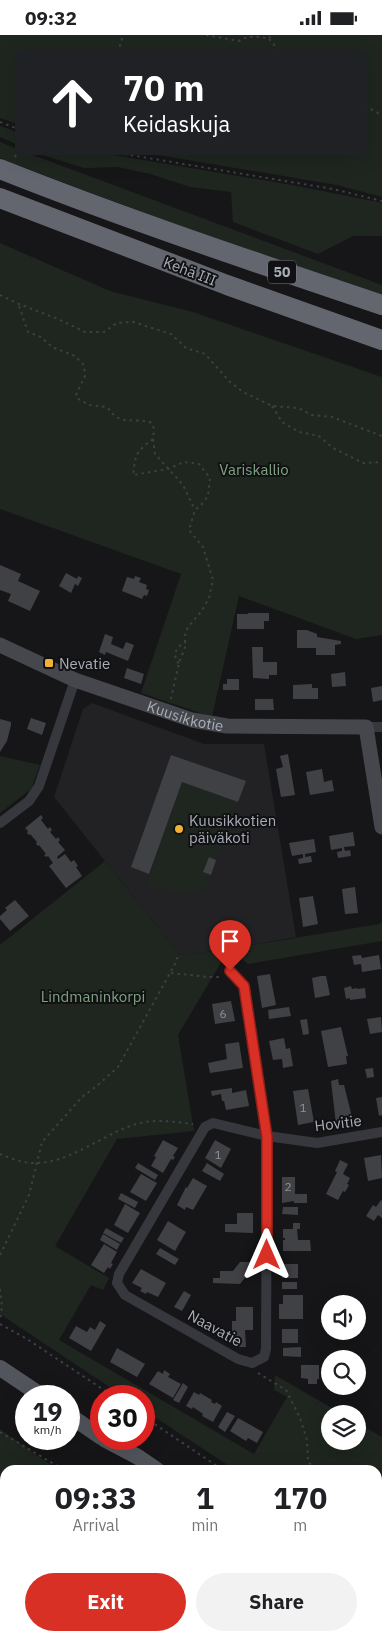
<!DOCTYPE html>
<meta charset="utf-8">
<style>
:root{--surface:#fff;--page:#f2f2f2;--text:#202124;--muted:#757577;--accent:#d93025}
body{margin:0;font-family:"IBM Plex Sans",sans-serif;background:var(--page);color:var(--text);height:100vh;display:flex;flex-direction:column;font-size:19px;white-space:nowrap}
*{box-sizing:border-box;margin:0}
p{font-size:16px;color:var(--muted)}
.icon{flex:none;width:28px;height:28px;fill:none;stroke:currentColor;stroke-width:2;stroke-linecap:round;stroke-linejoin:round}
.map{position:relative;flex:1;overflow:hidden}
.sheet{position:absolute;left:0px;top:1430px;width:382px;height:176px;display:flex;flex-direction:column;background:var(--surface);border-radius:15px 15px 0 0;box-shadow:0 5px 20px #0002}
.sheet>*{flex:none}
.guide{position:absolute;left:15px;top:15px;width:352px;height:105px;border-radius:8px;box-shadow:0 5px 20px #0002;background:#202124;color:#fff;overflow:hidden}
.controls{position:absolute;left:321px;top:1260px;display:grid;gap:10px}
.controls a{display:grid;place-items:center;width:45px;height:45px;border-radius:50%;background:var(--surface);box-shadow:0 5px 20px #0002;font-size:25px}
.speed{position:absolute;left:15px;top:1350px;display:flex;gap:10px;font-size:25px;font-weight:700;text-align:center}
.speed>*{display:grid;place-content:center;width:65px;height:65px;border-radius:50%;background:var(--surface);box-shadow:0 5px 20px #0002;line-height:1}
.speed small{font-size:12px;font-weight:400}
.speed .limit{border:8px solid #d22;background:#fff;color:#111}
.pin{position:absolute;display:grid;place-items:center;width:42px;height:42px;color:#fff;margin:-51px -21px;border-radius:50% 50% 50% 0;rotate:-45deg;box-shadow:0 0 5px #0007}
.pin .icon{rotate:45deg}
.me{position:absolute;width:55px;margin:-28px;rotate:0deg;stroke-linejoin:round;filter:drop-shadow(0 0 4px #0008)}
.turn{display:flex;align-items:center;gap:18px;height:105px;padding:0 25px;font-size:22px}
.turn .icon{width:65px;height:65px;stroke-width:2.5}
.turn b{display:block;font-size:35px;line-height:42px}
.eta{display:flex;justify-content:space-evenly;align-items:center;height:85px;text-align:center}
.eta b{font-size:30px;font-weight:800;line-height:35px}
.action{display:flex;gap:10px;margin-top:auto;padding:10px 25px}
.action a{flex:1;height:58px;border-radius:30px;background:var(--accent);color:#fff;font-size:20px;font-weight:800;line-height:58px;text-align:center}
.action a+a{background:var(--page);color:var(--text)}
.status{display:flex;justify-content:space-between;align-items:center;height:35px;padding:0 25px;background:var(--surface);direction:ltr}
.status svg{height:14px;fill:currentColor}
.map>svg:first-child{display:block}
</style>
<div class="status"><b>09:32</b><svg viewBox="0 0 49 12"><path d="M0 12V9h3v3zM5 12V6h3v6zM10 12V3h3v9zM15 12V0h3v12zM26 1h20v11H26zM47 4h2v5h-2z"/></svg></div>
<div class="map">
<svg width="382" height="1606" viewBox="0 0 382 1606">
<rect width="100%" height="100%" fill="#161618"/>
<!-- built -->
<path fill="#222225" d="M92,668L204,709H264L296,902L229,914L180,920L54,762L83,674Z"/>
<!-- green -->
<path fill="#1e261f" d="M0,0H382V162L337,150L146,118H365V18H18L17,89L0,83Z
M0,91L12,95L17,99L16,109L0,102Z
M0,107L17,114L18,118H33L30,119L382,250V260C254,217 126,173 0,123Z
M36,118H102L292,150L378,167L382,168V201H353L318,219L233,187L231,157L190,152L150,139L118,132L84,133Z
M0,208L110,256L193,277L382,342V600L356,604L239,561L212,682L141,658L181,539L0,474Z
M0,721L40,730L31,754L0,778Z
M182,747L238,767L216,825L209,822L204,837L211,840L207,855L184,858L146,851Z
M105,826L180,920L229,914L379,889L382,887V906L248,929L229,914L178,1000L194,1096L117,1104L55,1211L109,1243L103,1255L91,1250L59,1305L254,1419L287,1362L274,1355L275,1340L342,1379H330V1406H358V1388L382,1402V1456L378,1461V1435H235L144,1375V1361H123L0,1279V910Z
M0,1394L58,1435H5V1601H249L244,1606H0Z
M378,1573L382,1574V1606H305L310,1601H378Z"/>
<!-- building -->
<path fill="#404145" d="M0,530L21,539L18,546L40,556L30,576L8,566L11,559L0,555Z
M66,538L77,544L78,541L82,543L78,551L75,549L71,558L59,551Z
M135,541L141,543L139,547L147,550L146,554L149,555L147,561L144,560L142,564L122,556L127,542L134,544Z
M248,578H269V586H264V594H237V579H248Z
M297,595H307L317,599V602L341,606V609L335,610V620H316V613H297Z
M105,599L113,602L111,609L123,614L126,607L134,610L128,626L106,617L105,620L99,617Z
M252,612H263V627H277V640H269V644L253,643Z
M127,633L144,639L141,649L124,643Z
M345,637L346,651L332,652L331,639Z
M227,644H239V655H223V649H227Z
M312,649V653H318V664H293V650Z
M382,651V665L373,667L371,653Z
M255,664H273L274,675H255Z
M31,683L46,688L42,700L27,694Z
M0,684L11,687V690L7,706L0,717Z
M288,719L295,760L281,762L276,734L283,732L280,721Z
M171,720L246,746L238,767L182,747L149,839L131,832Z
M322,734L324,747L332,745L334,756L310,760L306,737Z
M41,780L43,783L41,785L48,794L50,792L52,795L50,797L56,804L58,802L60,805L58,807L65,815L57,822L58,824L65,819L71,827L74,825L78,831L76,832L82,841L66,853L49,831L53,828L48,821L46,822L44,820L46,819L39,810L38,811L36,809L37,807L30,799L29,800L27,798L28,796L25,793Z
M353,797L355,811L344,812L345,816L350,815L351,821L338,823L337,817L342,816V813L331,815L329,801Z
M314,804L316,817L305,819V822L311,821L312,827L299,829L298,824L303,823V819L292,821L289,808Z
M209,822L216,825L211,840L203,837Z
M355,852L358,878L345,879L342,854Z
M313,861L318,889L303,892L299,863Z
M15,865L29,881L10,896L0,884V881L7,875L5,873Z
M361,920L362,923L379,920L381,934L362,937L361,929L354,930L352,921Z
M270,939L276,970L262,973L257,941Z
M321,941H326L330,960L315,963L312,943Z
M351,951L352,954L357,953V954L365,953L366,963L350,965V963L346,964L344,953Z
M231,966L235,986L215,989L212,969Z
M289,972L291,981L269,984L268,975Z
M381,982L382,997L370,999L367,984Z
M307,984L309,999L303,1000L300,985Z
M341,992L348,1021H346L347,1029L328,1032L321,996Z
M284,1003L286,1014L290,1013L293,1031L283,1033L282,1024L273,1025L269,1006Z
M239,1007L243,1033L210,1038L208,1028L227,1024L225,1009Z
M373,1033L374,1042L367,1043L365,1034Z
M338,1044L339,1050H344L353,1086L336,1089L331,1046Z
M232,1053V1058L246,1055L249,1071L226,1075L224,1066H222L221,1059L212,1061L211,1056Z
M308,1054L314,1087L298,1090L293,1056Z
M382,1062V1080L379,1081L376,1063Z
M163,1105L178,1113L173,1121L175,1122L173,1125L171,1124L163,1138L151,1131L156,1122L154,1121Z
M215,1105L231,1114L221,1133L205,1123Z
M381,1120L382,1143L368,1146L364,1123Z
M340,1125L348,1129L343,1139L350,1143L347,1149L349,1150L345,1157L343,1156L338,1165L326,1159L337,1137L335,1136Z
M138,1128L158,1140L155,1145L135,1133Z
M207,1128L224,1139L220,1146L202,1136Z
M141,1139L157,1148L146,1166L130,1157Z
M282,1142H295V1159H307V1168H294V1166L282,1168Z
M193,1143L207,1151L193,1175L186,1172L185,1175L177,1170L186,1152L187,1153Z
M121,1158L138,1167L135,1173L118,1164Z
M381,1165L382,1166V1183L378,1180L374,1186L366,1181L373,1170L376,1172Z
M125,1169L140,1178L128,1198L114,1190Z
M283,1172H298V1180L282,1179Z
M237,1178H253V1198L225,1197V1189H237Z
M168,1186L186,1197L175,1216L157,1205Z
M293,1188H300V1194H297L298,1205H310L311,1216H283V1205H285V1203H283V1194H293Z
M106,1193L124,1203L121,1208L103,1198Z
M103,1199L120,1209L117,1215L100,1205Z
M104,1209L117,1217L111,1228L113,1229L110,1234L108,1232L104,1238L91,1230Z
M160,1213L179,1224L175,1230L156,1219Z
M240,1227H252V1239H248L240,1249L213,1248V1243H220V1236H233Z
M282,1229H298V1243H282Z
M141,1234L166,1248L158,1262L147,1257L146,1259L140,1256L142,1253L132,1248Z
M282,1247H297V1254H282Z
M184,1256L191,1260L182,1276L174,1272Z
M283,1260H303V1284H279V1269H283Z
M236,1272H253V1295H245L246,1312H239L232,1308V1286H236Z
M100,1286L106,1290L91,1316L69,1303L76,1291L87,1297L90,1292L95,1295Z
M282,1294H298V1308H282Z
M301,1312V1322L283,1321V1313Z
M117,1313L145,1329L137,1342L110,1327Z
M301,1330H319V1344H317V1349H308V1344L301,1343Z
M164,1335L170,1339L168,1342L181,1349L173,1363L149,1349L158,1336L163,1339Z
M183,1348L188,1352L179,1368L173,1365Z
M194,1357L199,1360L200,1358L212,1365L211,1367L215,1369L216,1367L222,1371L213,1387L202,1381L203,1379L193,1372L192,1374L186,1371Z
M227,1377L235,1381L225,1397L218,1392Z
M238,1383L263,1397L257,1408L248,1403L246,1406L230,1396Z"/>
<g fill="none" stroke-linecap="round" stroke-linejoin="round">
<!-- path -->
<path stroke="#3d3f44" stroke-width="2" stroke-dasharray="2.5 4" stroke-linecap="butt" d="M206,0L239,6C250,0 257,1 269,4L271,0
M269,4L274,9L273,18
M118,18L123,0
M365,71L382,80
M0,87L18,94
M118,118L333,154L382,166
M15,122L18,115
M0,260L19,269L58,284L85,297H104L117,288L133,287L171,299L186,313L205,319L230,347L243,357L272,371L298,373L312,380L332,382L382,401
M19,271L28,297L41,302L52,312L75,321L84,330L85,341L76,360L77,363L89,370L107,372C122,393 131,381 152,388L154,394L153,404L155,419L183,450L195,475
M272,371L282,387L299,397L319,401L333,413L363,428L382,427
M153,404C135,418 136,418 133,440L168,434L184,427L199,429L210,443L208,461L201,470L195,475L189,495L203,512L213,545L209,563L201,577L188,592L185,600V612L179,628L171,664
M179,628L176,626L175,618L178,612L186,607
M171,938L209,942H221
M0,1119C11,1123 24,1129 37,1128C73,1127 105,1097 140,1088C157,1084 176,1087 193,1089
M0,1220L29,1160L42,1107L82,1062L98,1050L118,1032L175,929L178,921
M0,1254L2,1272L0,1285
M0,1289L27,1304L113,1361
M258,1338L286,1355L300,1383L307,1405L308,1427L318,1435
M144,1382L223,1435
M0,1397L64,1435
M378,1513L382,1515
M87,1601L89,1606
M192,1601V1606
M206,1606L216,1603L219,1606
M254,1606L258,1601"/>
<!-- street -->
<path stroke="#37383d" stroke-width="10" d="M366,692H382
M0,788L29,766L39,751L75,645
M230,936L244,951L267,1101L266,1314L264,1322L252,1328L238,1324L125,1260L117,1248L119,1239L205,1092L213,1088L267,1101L317,1108L382,1097
M279,1606L284,1601"/>
<!-- secondary -->
<g stroke="#45474d" stroke-width="15">
<path id="s1" d="M0,610L75,645L192,685L227,691L366,692L382,792"/>
<path d="M378,1490L382,1483"/>
</g>
<!-- primary -->
<path stroke="#53555c" stroke-width="16" d="M0,1333L42,1361
M69,1380L101,1402
M104,1404L138,1422L157,1435
M378,1541L382,1543
M378,1557L382,1559"/>
<!-- highway -->
<path stroke="#63666e" stroke-width="20" d="M0,134C126,184 254,227 382,270
M0,163L227,250L382,305"/>
</g>
<g fill="none" stroke-linecap="round" stroke-linejoin="round">
<!-- route casing -->
<g stroke="#8d1f18" stroke-width="12">
<path id="route" d="M230,936L244,951L267,1102V1220"/>
</g>
<!-- route -->
<use href="#route" stroke="#d93025" stroke-width="9"/>
</g>
<!-- markers -->
<g fill="#f2b134" stroke="#111113" stroke-width="2">
<rect x="44" y="623" width="10" height="10" rx="2.5"/>
<circle cx="179" cy="794" r="5"/>
</g>
<g text-anchor="middle" dominant-baseline="central" stroke-width="4" stroke-linejoin="round" paint-order="stroke">
<!-- number labels -->
<g font-size="12" fill="#8e929b">
<text x="223" y="978">6</text>
<text x="303" y="1072">1</text>
<text x="218" y="1119">1</text>
<text x="288" y="1151">2</text>
</g>
<!-- shield labels -->
<rect fill="#111113" stroke="#7b7e86" stroke-width="1" x="268" y="225.5" width="28" height="23" rx="4"/>
<g font-size="14" font-weight="bold" fill="#a8adb8">
<text x="282" y="237">50</text>
</g>
<!-- street labels -->
<g font-size="15" fill="#a8adb8" stroke="#111113">
<text transform="translate(190 236) rotate(21)">Kehä III</text>
<text stroke="none"><textPath href="#s1" startOffset="199">Kuusikkotie</textPath></text>
<text transform="translate(338 1088) rotate(-7)">Hovitie</text>
<text transform="translate(215 1293) rotate(29)">Naavatie</text>
</g>
<!-- park labels -->
<g font-size="15" fill="#7fa381" stroke="#111113">
<text x="254" y="434">Variskallio</text>
<text x="93" y="961">Lindmaninkorpi</text>
</g>
<!-- poi labels -->
<g font-size="15" fill="#a8adb8" stroke="#111113" text-anchor="start">
<text x="59" y="628">Nevatie</text>
<text x="189" y="785">Kuusikkotien<tspan x="189" dy="17">päiväkoti</tspan></text>
</g>
</g>
</svg>
<div class="controls">
<a><svg class="icon" aria-label="sound" viewBox="0 0 24 24"><path d="M4 9h4l5-4v14l-5-4H4zM17 9q2 3 0 6"/></svg></a>
<a><svg class="icon" aria-label="search" viewBox="0 0 24 24"><circle cx="10" cy="10" r="6"/><path d="M15 15l6 6"/></svg></a>
<a><svg class="icon" aria-label="layers" viewBox="0 0 24 24"><path d="M12 4l9 5-9 5-9-5zM3 14l9 5 9-5"/></svg></a>
</div>
<div class="speed"><div>19<small>km/h</small></div><div class="limit">30</div></div>
<div class="pin" style="left:230px;top:936px;background:#d93025"><svg class="icon" aria-label="arrive" viewBox="0 0 24 24"><path d="M6 21V4h12l-3 4 3 4H6"/></svg></div>
<svg class="me" style="left:267px;top:1220px" viewBox="-20 -20 40 40"><path d="M0-17L14 15 0 8-14 15z" fill="#d93025" stroke="#fff" stroke-width="4"/></svg>
<div class="guide">
<div class="turn"><svg class="icon" aria-label="ahead" viewBox="0 0 24 24"><path d="M12 20V5M6 11l6-6 6 6"/></svg><div><b>70 m</b>Keidaskuja</div></div>
</div>
<section class="sheet">
<div class="eta">
<div><b>09:33</b><p>Arrival</p></div>
<div><b>1</b><p>min</p></div>
<div><b>170</b><p>m</p></div>
</div>
<div class="action"><a>Exit</a><a>Share</a></div>
</section>
</div>
